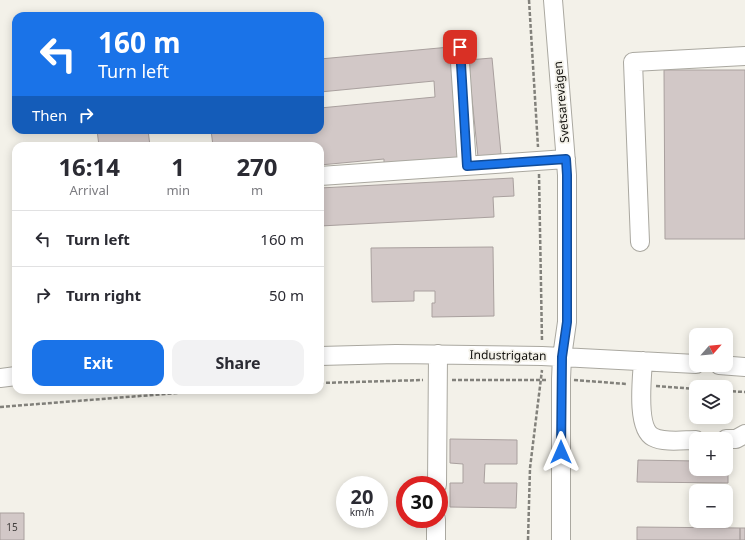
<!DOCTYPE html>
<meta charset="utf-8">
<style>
:root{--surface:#fff;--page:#f2f2f3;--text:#2b2b33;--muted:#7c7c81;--line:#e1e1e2;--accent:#1a73e8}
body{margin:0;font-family:"Noto Sans",sans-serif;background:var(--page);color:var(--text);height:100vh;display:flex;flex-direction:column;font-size:15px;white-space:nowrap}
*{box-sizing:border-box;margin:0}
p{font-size:13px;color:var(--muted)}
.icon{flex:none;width:22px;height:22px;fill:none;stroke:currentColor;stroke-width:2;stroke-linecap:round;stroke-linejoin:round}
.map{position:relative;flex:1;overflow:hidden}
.details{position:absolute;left:12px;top:142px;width:312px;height:252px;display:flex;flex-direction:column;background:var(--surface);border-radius:12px;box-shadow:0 2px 10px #0003}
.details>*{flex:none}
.top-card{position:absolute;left:12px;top:12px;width:312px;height:122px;border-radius:12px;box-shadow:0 2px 10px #0003;background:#1a73e8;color:#fff;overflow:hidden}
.needle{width:26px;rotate:63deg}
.tools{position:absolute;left:689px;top:328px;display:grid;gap:8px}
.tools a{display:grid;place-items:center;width:44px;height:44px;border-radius:8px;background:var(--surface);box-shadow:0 2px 10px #0003;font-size:20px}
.speed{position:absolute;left:336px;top:476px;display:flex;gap:8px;font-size:20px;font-weight:700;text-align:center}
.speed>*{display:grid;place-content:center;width:52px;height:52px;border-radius:50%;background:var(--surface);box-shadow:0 2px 10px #0003;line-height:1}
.speed small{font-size:10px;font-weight:400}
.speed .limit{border:6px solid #d22;background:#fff;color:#111}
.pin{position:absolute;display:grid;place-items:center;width:34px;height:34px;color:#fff;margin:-17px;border-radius:8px;box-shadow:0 2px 6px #0006}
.me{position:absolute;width:44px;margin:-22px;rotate:0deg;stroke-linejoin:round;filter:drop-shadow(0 0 3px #0008)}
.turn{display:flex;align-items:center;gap:14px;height:84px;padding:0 20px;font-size:18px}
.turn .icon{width:52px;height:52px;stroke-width:2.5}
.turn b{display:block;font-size:28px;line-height:34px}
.then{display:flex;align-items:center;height:38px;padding:0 20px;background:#0003;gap:8px;font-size:15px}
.eta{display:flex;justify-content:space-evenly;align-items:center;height:68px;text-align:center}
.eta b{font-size:24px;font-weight:700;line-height:28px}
.button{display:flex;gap:8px;margin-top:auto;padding:8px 20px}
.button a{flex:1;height:46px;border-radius:12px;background:var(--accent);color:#fff;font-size:16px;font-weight:700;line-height:46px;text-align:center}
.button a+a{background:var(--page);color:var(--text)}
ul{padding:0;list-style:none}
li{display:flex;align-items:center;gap:12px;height:56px;padding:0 20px;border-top:1px solid var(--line)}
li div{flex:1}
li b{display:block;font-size:15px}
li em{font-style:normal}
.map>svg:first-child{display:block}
</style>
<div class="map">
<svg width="745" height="540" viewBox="0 0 745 540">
<rect width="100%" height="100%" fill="#f3f1e9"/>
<!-- building -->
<path fill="#d2c8c7" stroke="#a9a09e" d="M450,47L461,159L384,166V159L320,165V146H213L211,130H320V108L435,97L434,81L320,92V59Z
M492,58L501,154L478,157L468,60Z
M664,70H745V239H665Z
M97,130H148L150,146H99Z
M513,178L514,196L493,197L494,217L320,226V188Z
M493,247L494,316L432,317V303H435V291H414V301L372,302L371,248Z
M450,439L517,440V464H485L484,483H517L516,508L450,507V483H463V464L450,463Z
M638,460L696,461V469H726V461H728V483L637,482Z
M0,513H24V540H0Z
M637,527L740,528V540H637Z
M740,528H745V540H740Z"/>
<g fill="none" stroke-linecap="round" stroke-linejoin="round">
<!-- minor casing -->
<g stroke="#aaa8a0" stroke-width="20">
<path id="minor" d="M553,0L567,175V322L562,357L561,379V540
M459,47L467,166
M320,176L566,159
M640,242L633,62L745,56
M320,356L396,354L542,356L696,364
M643,361C642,378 636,428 653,437C664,443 684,440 696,440
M719,365L745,367
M0,378L16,376
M726,439H736L745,434
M437,485L438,354
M436,540V519"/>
</g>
<!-- path -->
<path stroke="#82817b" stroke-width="2.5" stroke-dasharray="4 2" stroke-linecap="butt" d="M529,0L538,147
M539,174L542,341
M452,380H547
M574,380L627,384
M320,383L423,380
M656,386L696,389
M726,391L745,392
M0,407L216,390
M528,540L530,468L542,370"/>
<!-- minor -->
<use href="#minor" stroke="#fff" stroke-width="18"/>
</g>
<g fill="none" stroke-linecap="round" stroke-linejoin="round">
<!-- route casing -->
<g stroke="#114b97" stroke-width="10">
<path id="route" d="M460,47L467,166L566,159L567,175V322L562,357L561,452"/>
</g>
<!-- route -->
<use href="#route" stroke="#1a73e8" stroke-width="7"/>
</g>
<g text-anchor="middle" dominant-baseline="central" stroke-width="3.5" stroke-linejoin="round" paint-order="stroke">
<!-- number labels -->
<g font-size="10" fill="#413e3c">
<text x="12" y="527">15</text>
</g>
<!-- street labels -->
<g font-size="12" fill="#11100d" stroke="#f3f1e9">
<text transform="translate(561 102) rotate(-95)">Svetsarevägen</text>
<text transform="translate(508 355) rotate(1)">Industrigatan</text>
</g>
</g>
</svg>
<div class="tools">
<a><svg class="needle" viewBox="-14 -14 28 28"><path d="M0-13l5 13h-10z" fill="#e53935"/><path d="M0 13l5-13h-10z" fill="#7c7c81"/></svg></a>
<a><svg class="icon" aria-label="layers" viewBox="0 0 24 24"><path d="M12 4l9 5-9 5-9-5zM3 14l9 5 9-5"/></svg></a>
<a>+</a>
<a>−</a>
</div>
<div class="speed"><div>20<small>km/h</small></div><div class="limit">30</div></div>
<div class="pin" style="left:460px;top:47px;background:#d93025"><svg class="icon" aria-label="arrive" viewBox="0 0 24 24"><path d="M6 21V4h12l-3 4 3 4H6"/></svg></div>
<svg class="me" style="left:561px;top:452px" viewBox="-20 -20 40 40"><path d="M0-17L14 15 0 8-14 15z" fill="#1a73e8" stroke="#fff" stroke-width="4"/></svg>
<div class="top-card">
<div class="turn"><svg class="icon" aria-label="left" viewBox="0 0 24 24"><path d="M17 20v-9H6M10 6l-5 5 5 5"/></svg><div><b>160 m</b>Turn left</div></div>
<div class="then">Then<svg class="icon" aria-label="right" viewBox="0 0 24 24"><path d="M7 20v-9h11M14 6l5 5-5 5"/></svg></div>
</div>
<section class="details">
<div class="eta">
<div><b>16:14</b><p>Arrival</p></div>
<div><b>1</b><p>min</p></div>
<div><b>270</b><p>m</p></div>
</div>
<ul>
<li><svg class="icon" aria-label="left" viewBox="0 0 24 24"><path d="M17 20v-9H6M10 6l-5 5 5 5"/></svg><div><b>Turn left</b></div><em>160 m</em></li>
<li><svg class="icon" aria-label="right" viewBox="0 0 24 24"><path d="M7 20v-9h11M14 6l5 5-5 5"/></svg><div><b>Turn right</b></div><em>50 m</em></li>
</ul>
<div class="button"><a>Exit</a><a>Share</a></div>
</section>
</div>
